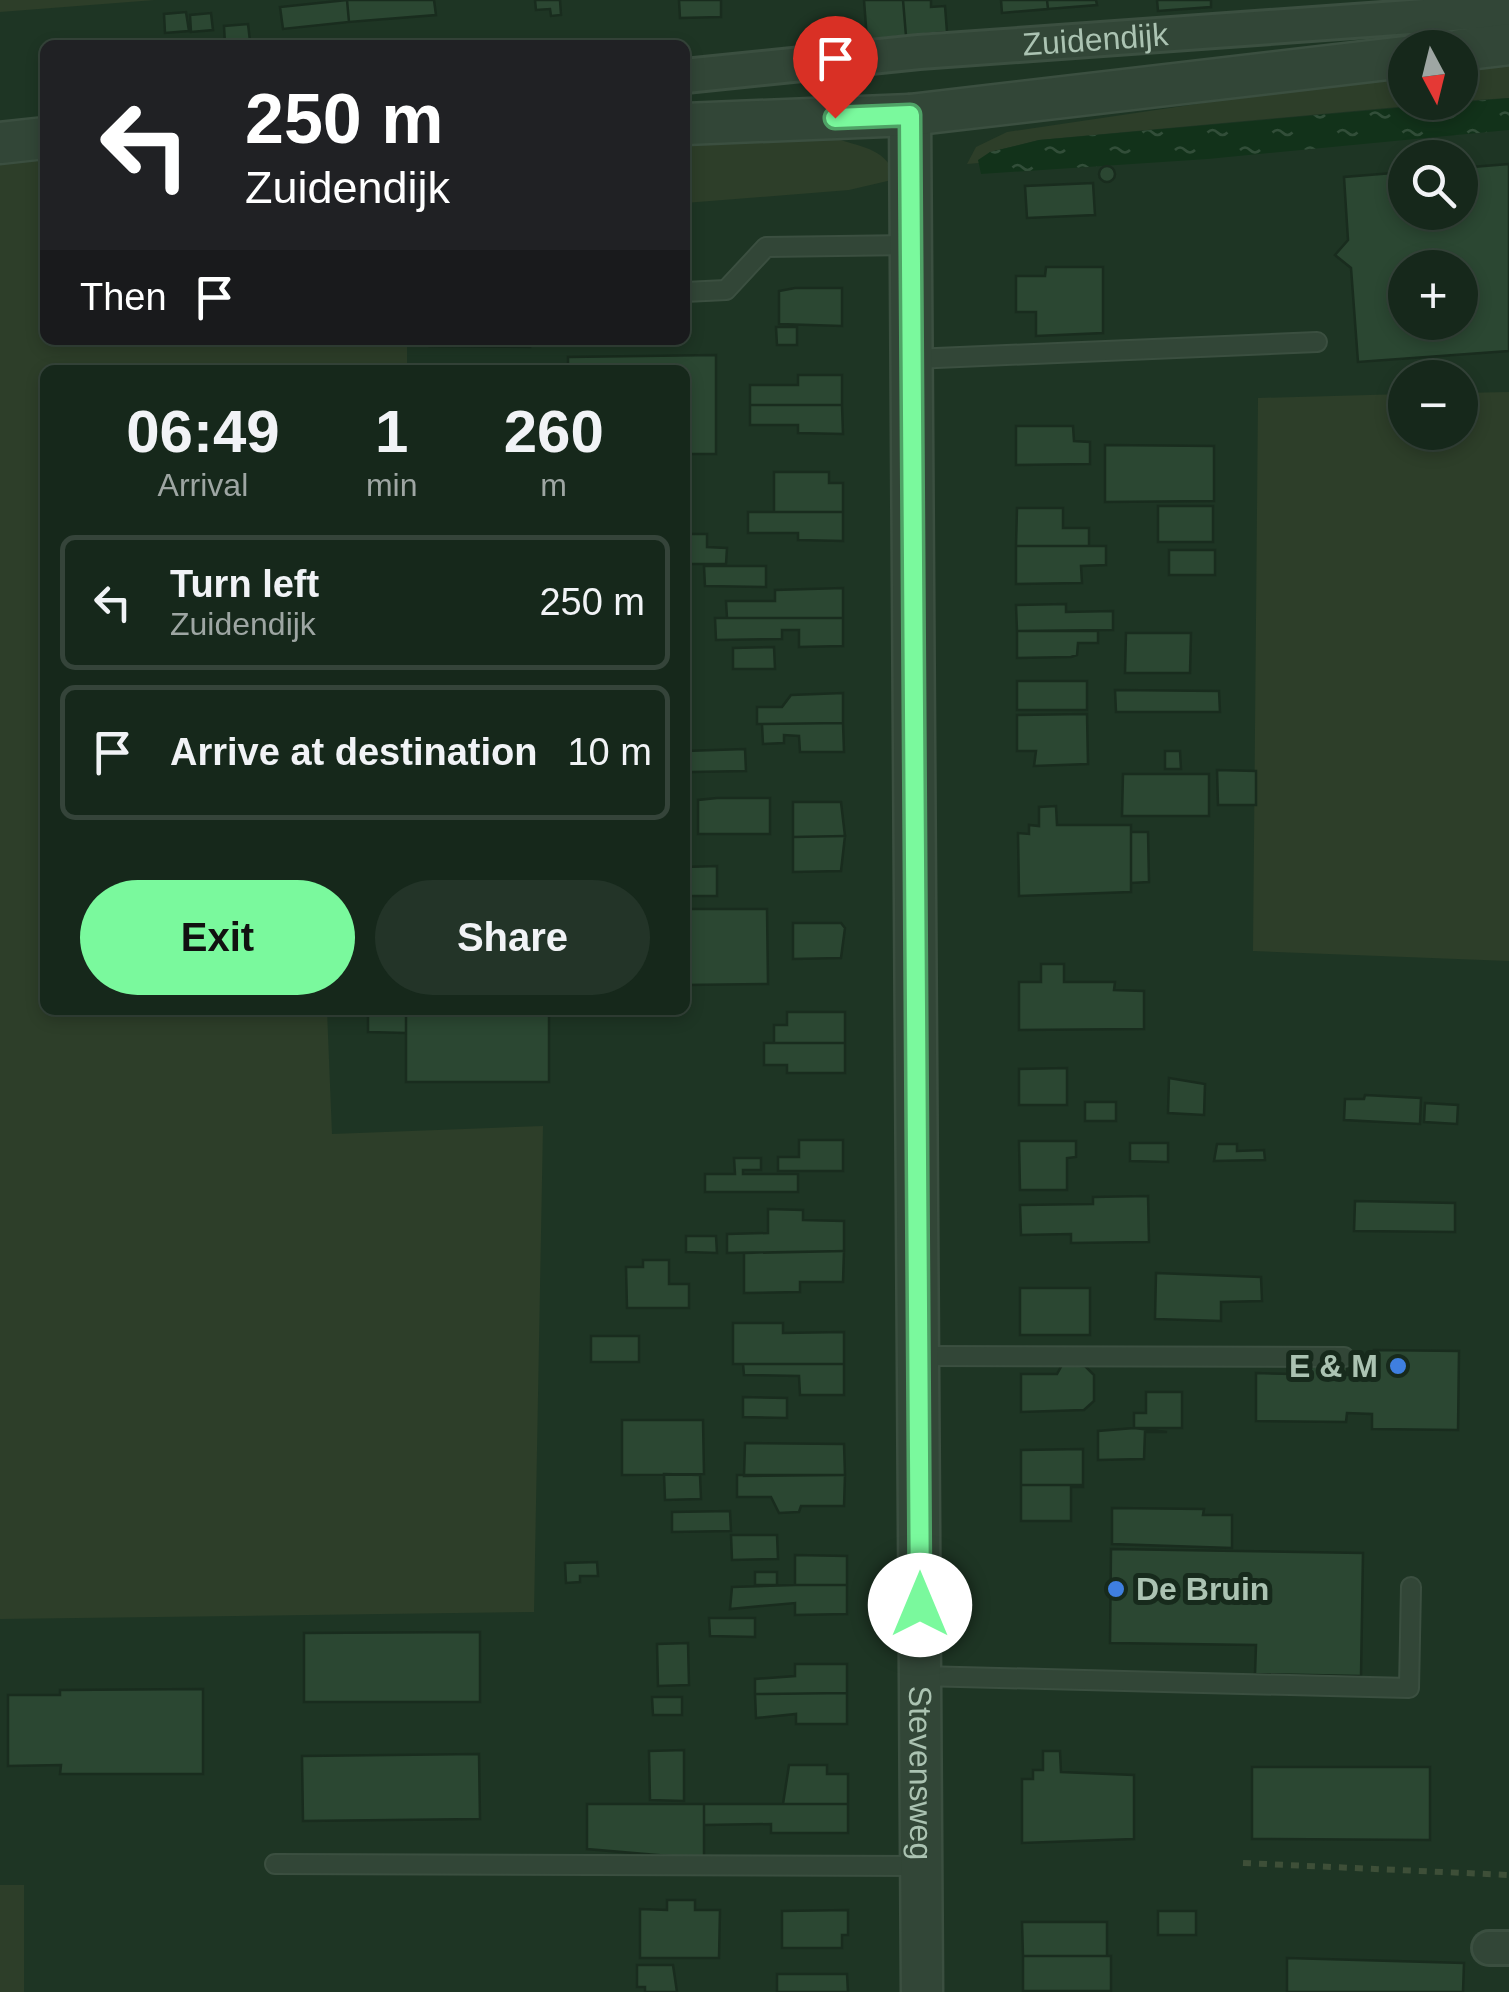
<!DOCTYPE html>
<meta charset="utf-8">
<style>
:root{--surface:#16281b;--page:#233428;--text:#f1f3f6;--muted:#9ea6a3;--line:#35443a;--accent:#7af99d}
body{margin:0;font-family:Helvetica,sans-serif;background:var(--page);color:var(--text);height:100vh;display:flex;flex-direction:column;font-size:38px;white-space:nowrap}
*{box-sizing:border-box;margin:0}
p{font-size:32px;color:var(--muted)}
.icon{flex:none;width:55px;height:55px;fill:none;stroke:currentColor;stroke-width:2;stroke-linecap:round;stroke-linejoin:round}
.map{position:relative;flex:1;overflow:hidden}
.details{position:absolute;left:40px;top:365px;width:650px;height:650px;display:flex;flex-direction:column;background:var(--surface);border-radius:15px;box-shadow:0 5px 15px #0003,0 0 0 2px var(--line)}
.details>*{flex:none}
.guide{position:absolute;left:40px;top:40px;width:650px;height:305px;border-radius:15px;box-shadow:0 5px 15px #0003,0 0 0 2px var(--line);background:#202124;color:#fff;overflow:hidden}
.needle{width:65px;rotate:173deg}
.buttons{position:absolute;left:1388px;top:30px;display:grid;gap:20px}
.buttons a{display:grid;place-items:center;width:90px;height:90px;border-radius:50%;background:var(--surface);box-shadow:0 5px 15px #0003,0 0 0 2px var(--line);font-size:50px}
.pin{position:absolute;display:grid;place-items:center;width:85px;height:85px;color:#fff;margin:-102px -42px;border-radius:50% 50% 50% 0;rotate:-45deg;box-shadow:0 0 10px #0007}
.pin .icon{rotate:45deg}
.me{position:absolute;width:110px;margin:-55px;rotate:0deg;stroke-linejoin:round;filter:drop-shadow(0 0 8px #0008)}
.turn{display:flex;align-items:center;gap:35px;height:210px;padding:0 40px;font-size:45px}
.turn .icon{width:130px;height:130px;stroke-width:2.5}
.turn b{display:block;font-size:70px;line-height:85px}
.then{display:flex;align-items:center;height:95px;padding:0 40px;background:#0003;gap:20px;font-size:38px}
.eta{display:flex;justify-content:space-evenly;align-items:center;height:170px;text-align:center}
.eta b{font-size:60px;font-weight:800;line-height:70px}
.button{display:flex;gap:20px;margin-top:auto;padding:20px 40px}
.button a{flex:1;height:115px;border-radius:60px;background:var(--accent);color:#111;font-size:40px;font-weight:800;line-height:115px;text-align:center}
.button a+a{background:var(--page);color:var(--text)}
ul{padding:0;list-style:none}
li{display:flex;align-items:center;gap:30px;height:135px;margin:0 20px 15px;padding:0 20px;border:5px solid var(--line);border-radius:15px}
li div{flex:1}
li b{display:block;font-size:38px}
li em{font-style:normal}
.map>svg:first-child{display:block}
</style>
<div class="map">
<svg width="1509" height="1992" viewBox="0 0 1509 1992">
<defs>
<pattern id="water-ripples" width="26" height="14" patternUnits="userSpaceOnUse" patternTransform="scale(2.5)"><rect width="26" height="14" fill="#12321a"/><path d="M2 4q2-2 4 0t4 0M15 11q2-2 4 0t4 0" fill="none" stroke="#324e39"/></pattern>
</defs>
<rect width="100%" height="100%" fill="#1e3524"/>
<!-- green -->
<path fill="#2d3e29" d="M0,0H155L0,12Z
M1509,58V98L1460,101V65Z
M1405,73V102L1442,103L1039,140L990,152L979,163L967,164L976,147L1007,132Z
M837,139C865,148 887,149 896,179L849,190L685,203V141Z
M45,158V340H407V370H45V1010H327L332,1134L543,1126L534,1612L0,1619V162Z
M1509,392V961L1253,951L1258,398L1405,394V432H1460V393Z
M0,1885H24V1992H0Z"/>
<!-- water -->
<path fill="url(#water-ripples)" d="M1509,98V130L1208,159L981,174L978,160L990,152L1039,140Z"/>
<!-- building -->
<path fill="#2b4732" stroke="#192c1e" stroke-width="2.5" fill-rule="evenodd" d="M347,0L349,22L283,29L280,7Z
M347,0H434L436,15L349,22Z
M535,0H560L561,15L551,16L550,9L536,10Z
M679,0H721V17L680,18Z
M864,0H903L906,36L867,40Z
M903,0H931V7L945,6L947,32L906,36Z
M1001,0H1047L1048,9L1002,13Z
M1047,0H1096L1097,5L1048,9Z
M1157,0H1211V7L1158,11Z
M186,12L189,31L165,33L164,14Z
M211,13L213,30L191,32L190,15Z
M248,24L250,41L267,40L268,45H213L225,44L224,26Z
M1509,164V351L1358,362L1351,268L1335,255L1348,240L1344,177L1405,172V212H1460V168ZM1405,268H1460V322H1405Z
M1099 174a8 8 0 1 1 16 0a8 8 0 1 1-16 0Z
M1093,183L1095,215L1027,218L1025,186Z
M1046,267H1103V333L1036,336V312H1016V276H1045Z
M795,288H842V326L779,324V291Z
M776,327H797V345H777Z
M430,340H530V347L430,346Z
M716,355V454H685V370H568V357Z
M798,375H842V405H750V385H798Z
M750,405H842L843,434L798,433V425H750Z
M1016,426H1073L1074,441L1090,442V464L1016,465Z
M1105,445L1214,446V501L1105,502Z
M774,472H829V483H843V512H774Z
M1158,506H1213V542H1158Z
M1017,508H1063V528H1089V546H1016Z
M748,512H843V541L798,540V533H748Z
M685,534H707V547L727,548L726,564H685Z
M1016,546H1106V565L1081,566L1082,583L1016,584Z
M1169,550H1215V575H1169Z
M704,566H766V587L705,586Z
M843,588V618H727L726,601H775V590Z
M1066,604V612L1113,611V630L1017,631L1016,605Z
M715,618H843V646L799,647V630H782V639L716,640Z
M1017,631H1098V643H1078L1077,655L1071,657L1017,658Z
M1126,633H1191L1190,673H1125Z
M774,647L775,669H733V648Z
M1017,681H1087V710H1017Z
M1115,690L1219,691L1220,712H1116Z
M843,693V723L757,724V707H782L791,695Z
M1087,714L1088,764L1034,766L1036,751H1017V715Z
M843,723L844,752H800L799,736L784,735V743L763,744L762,724Z
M745,749L746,771L691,772L685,777V751Z
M1165,751H1180L1181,769H1165Z
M1217,770L1256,771V805H1218Z
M1123,774H1209V816H1122Z
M717,798H770V834H698V800Z
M793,802H841L845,836L793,837Z
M1056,806L1057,825H1131V892L1019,896L1018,833L1029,834V825L1039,826V807Z
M1131,832H1148L1149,882L1131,883Z
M845,836L841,871L793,872V837Z
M717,866V896H685V867Z
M685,909H767L768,984L685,985Z
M793,923H841L845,928L841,958L793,959Z
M1041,964H1064V982H1115L1114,990L1144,991V1029L1019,1030V982H1041Z
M368,1010H406V1033L368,1032Z
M406,1010H549V1082H406Z
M787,1012H845V1043H774V1025H787Z
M764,1043H845V1073H787V1065H764Z
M1067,1068V1105H1019V1069Z
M1169,1078L1205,1084L1204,1115L1168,1113Z
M1365,1095L1421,1098L1420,1124L1344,1120L1345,1099H1364Z
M1085,1102H1116V1121H1085Z
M1425,1103L1458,1105L1457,1124L1424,1122Z
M799,1140H843V1171H778V1157H799Z
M1019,1141H1076V1157L1067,1158V1190H1020Z
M1130,1143H1168V1162L1130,1161Z
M1217,1144H1237V1151L1264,1150L1265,1160L1214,1161Z
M734,1158H761V1170H743V1174H798V1192H705V1174H735Z
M1148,1196L1149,1242L1071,1243V1234L1021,1235L1020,1205L1093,1204V1197Z
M1355,1201L1455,1203V1232L1354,1231Z
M768,1209L803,1210V1220L844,1221V1251L727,1253V1234L768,1233Z
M686,1236H716L717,1253L686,1252Z
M844,1251L843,1282H800V1292L744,1293V1253Z
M643,1260H669V1284H689V1308H627L626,1267H643Z
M1156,1273L1261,1277L1262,1301L1221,1302V1321L1155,1319Z
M1020,1288H1090V1335H1020Z
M733,1323H783V1333L844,1332V1364H733Z
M591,1336H639V1362H591Z
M1374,1350L1459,1351L1458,1430L1372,1429V1414L1347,1413L1346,1422L1256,1421V1373L1292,1374V1366H1347V1375H1373Z
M743,1364H844V1395H800L799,1376L744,1375Z
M1062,1365L1085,1366L1094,1375V1401L1084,1410L1021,1412V1374H1057Z
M1146,1392H1182V1428H1134V1413H1146Z
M743,1397L787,1398V1418L743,1417Z
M622,1420H703L704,1474L622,1475Z
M1134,1428L1167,1432H1145L1144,1459L1098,1460V1431Z
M745,1443L844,1444L845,1475L744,1476Z
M1083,1449V1485H1021V1450Z
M664,1474L700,1475L701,1499L665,1500Z
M737,1475H845L844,1506H801L799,1512L779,1513L771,1497H737Z
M1021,1485H1083V1487H1071V1521H1021Z
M1112,1508L1204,1509L1203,1515H1232V1548L1112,1544Z
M730,1511L731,1531L672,1532V1512Z
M731,1535H777L778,1559L732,1560Z
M1111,1549L1363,1553L1361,1676L1255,1674L1256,1645L1110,1643Z
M795,1555L847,1556V1585H795Z
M597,1562L598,1576H580V1582L566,1583L565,1563Z
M755,1572H777V1585H755Z
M795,1585H847V1614L795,1615V1603L730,1609L732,1587Z
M709,1618H755V1637L710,1636Z
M480,1632V1702H304V1633Z
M688,1643L689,1685L658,1686L657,1644Z
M795,1664H847V1693L755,1694V1679L795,1676Z
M203,1689V1774H60L61,1765L8,1766V1695H60V1690Z
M847,1693V1724H796V1714L756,1718L755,1694Z
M652,1697H682V1715H653Z
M684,1750V1801L650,1800L649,1751Z
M1043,1751H1060L1061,1772L1134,1775V1839L1022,1843V1779H1033V1770H1043Z
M479,1754L480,1819L303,1821L302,1756Z
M789,1765H827V1774H848V1804H783Z
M1252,1767H1430V1840L1252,1839Z
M587,1804H704V1859L587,1849Z
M704,1804H848V1833H771V1824L704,1825Z
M667,1900H695V1910H720L719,1958H640V1909L667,1910Z
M848,1910V1935H842V1948H782V1911Z
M1158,1911H1196V1935H1158Z
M1022,1922H1107V1956H1023Z
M1023,1956H1111V1991H1023Z
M1287,1958L1464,1963L1463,1992H1287Z
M637,1965H673L677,1992H645V1987H637Z
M777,1974H847L848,1992H777Z"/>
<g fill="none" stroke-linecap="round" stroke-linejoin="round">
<!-- service casing -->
<g stroke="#3b4f40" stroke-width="22">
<path id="service" d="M685,292L726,290L766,247L911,245
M913,359L1317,342
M918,1356L1344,1357
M921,1676L1409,1688L1411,1587
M275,1864L922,1866"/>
</g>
<!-- minor casing -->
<g stroke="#3b4f40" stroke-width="38">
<g id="minor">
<path id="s1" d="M685,76L919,52L1509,10"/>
<path d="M1489,1948H1509"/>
</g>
</g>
<!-- tertiary casing -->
<g stroke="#3b4f40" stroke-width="45">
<g id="tertiary">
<path d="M1460,50L1509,44"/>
<path id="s2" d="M910,115L922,1992"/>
<path d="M685,124L910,115L1405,57"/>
<path d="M0,143L45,138"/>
</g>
</g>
<!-- path -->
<path stroke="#3e4f38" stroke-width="6" stroke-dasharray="8 8" stroke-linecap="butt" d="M1243,1863L1509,1875"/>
<!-- service -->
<use href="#service" stroke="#324637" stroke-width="18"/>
<!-- minor -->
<use href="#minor" stroke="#324637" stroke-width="32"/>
<!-- tertiary -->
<use href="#tertiary" stroke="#324637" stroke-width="40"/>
</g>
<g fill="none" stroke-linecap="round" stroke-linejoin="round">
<!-- route casing -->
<g stroke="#4fa266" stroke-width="25">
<path id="route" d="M835,118L910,115L920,1605"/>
</g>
<!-- route -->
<use href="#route" stroke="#7af99d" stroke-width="18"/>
</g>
<!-- markers -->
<g fill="#3f7fe0" stroke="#172a1c" stroke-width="4">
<circle cx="1398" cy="1366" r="10"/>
<circle cx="1116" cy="1589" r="10"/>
</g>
<g text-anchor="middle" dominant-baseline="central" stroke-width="10" stroke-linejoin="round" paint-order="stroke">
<!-- street labels -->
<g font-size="32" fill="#abc3b2" stroke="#172a1c">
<text stroke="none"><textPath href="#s1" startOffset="412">Zuidendijk</textPath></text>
<text stroke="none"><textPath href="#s2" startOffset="1658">Stevensweg</textPath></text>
</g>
<!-- poi labels -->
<g font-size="32" font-weight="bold" fill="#abc3b2" stroke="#172a1c" text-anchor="end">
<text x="1378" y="1366">E &amp; M</text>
<text x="1136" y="1589" text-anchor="start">De Bruin</text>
</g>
</g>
</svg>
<div class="buttons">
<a><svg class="needle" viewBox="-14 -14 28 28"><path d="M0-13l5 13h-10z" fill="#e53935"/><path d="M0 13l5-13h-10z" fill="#9ea6a3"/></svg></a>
<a><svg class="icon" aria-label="search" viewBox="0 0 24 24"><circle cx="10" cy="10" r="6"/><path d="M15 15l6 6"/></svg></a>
<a>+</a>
<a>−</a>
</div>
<div class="pin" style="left:835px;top:118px;background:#d93025"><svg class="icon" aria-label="arrive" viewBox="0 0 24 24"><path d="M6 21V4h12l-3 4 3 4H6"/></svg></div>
<svg class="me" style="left:920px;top:1605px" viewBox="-20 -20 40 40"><circle r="19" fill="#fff"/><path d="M0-13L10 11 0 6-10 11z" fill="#7af99d"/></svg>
<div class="guide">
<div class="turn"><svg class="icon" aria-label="left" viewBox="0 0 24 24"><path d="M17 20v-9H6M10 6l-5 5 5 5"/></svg><div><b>250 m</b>Zuidendijk</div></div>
<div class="then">Then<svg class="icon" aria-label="arrive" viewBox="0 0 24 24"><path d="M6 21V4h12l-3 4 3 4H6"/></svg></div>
</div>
<section class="details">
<div class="eta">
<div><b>06:49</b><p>Arrival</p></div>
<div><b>1</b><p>min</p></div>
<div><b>260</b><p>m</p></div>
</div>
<ul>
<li><svg class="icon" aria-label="left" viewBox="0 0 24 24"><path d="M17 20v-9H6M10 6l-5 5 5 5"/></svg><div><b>Turn left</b><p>Zuidendijk</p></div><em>250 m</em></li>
<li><svg class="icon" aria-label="arrive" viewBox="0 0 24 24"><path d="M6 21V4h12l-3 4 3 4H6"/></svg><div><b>Arrive at destination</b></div><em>10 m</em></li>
</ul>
<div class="button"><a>Exit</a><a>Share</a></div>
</section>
</div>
